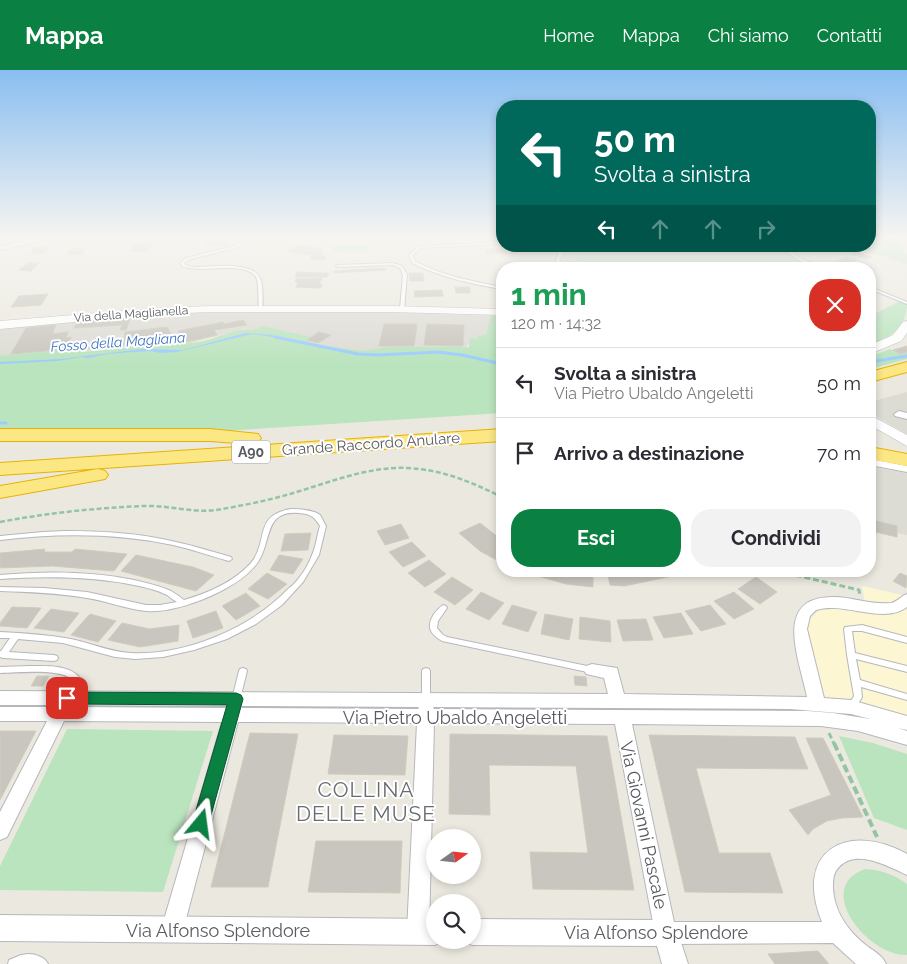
<!DOCTYPE html>
<html lang="it">
<meta charset="utf-8">
<style>
:root{--surface:#fff;--page:#f2f2f3;--text:#2b2b33;--muted:#7c7c81;--line:#e1e1e2;--accent:#0b8043}
body{margin:0;font-family:Raleway,sans-serif;background:var(--page);color:var(--text);height:100vh;display:flex;flex-direction:column;font-size:19px;white-space:nowrap}
*{box-sizing:border-box;margin:0}
p{font-size:16px;color:var(--muted)}
.icon{flex:none;width:28px;height:28px;fill:none;stroke:currentColor;stroke-width:2;stroke-linecap:round;stroke-linejoin:round}
.map{position:relative;flex:1;overflow:hidden}
.sheet{position:absolute;left:496px;top:192px;width:380px;height:315px;display:flex;flex-direction:column;background:var(--surface);border-radius:20px;box-shadow:0 2px 8px #0003}
.sheet>*{flex:none}
.banner{position:absolute;left:496px;top:30px;width:380px;height:152px;border-radius:20px;box-shadow:0 2px 8px #0003;background:#00695c;color:#fff;overflow:hidden}
.needle{width:32px;rotate:75deg}
.buttons{position:absolute;left:426px;top:759px;display:grid;gap:10px}
.buttons a{display:grid;place-items:center;width:55px;height:55px;border-radius:50%;background:var(--surface);box-shadow:0 2px 8px #0003;font-size:25px}
.pin{position:absolute;display:grid;place-items:center;width:42px;height:42px;color:#fff;margin:-21px;border-radius:10px;box-shadow:0 2px 8px #0006}
.me{position:absolute;width:55px;margin:-28px;rotate:16deg;stroke-linejoin:round;filter:drop-shadow(0 0 4px #0008)}
.turn{display:flex;align-items:center;gap:18px;height:105px;padding:0 15px;font-size:22px}
.turn .icon{width:65px;height:65px;stroke-width:2.5}
.turn b{display:block;font-size:35px;line-height:42px}
.lanes{display:flex;align-items:center;height:48px;padding:0 15px;background:#0003;justify-content:center;gap:25px;direction:ltr}
.lanes .off{opacity:.35}
.round{display:grid;place-items:center;flex:none;width:52px;height:52px;border-radius:20px;background:var(--page)}
.head{display:flex;align-items:center;justify-content:space-between;height:85px;padding:0 15px}
h1{font-size:30px;font-weight:700;line-height:38px;color:#1e9e55}
.cta{display:flex;gap:10px;margin-top:auto;padding:10px 15px}
.cta a{flex:1;height:58px;border-radius:20px;background:var(--accent);color:#fff;font-size:20px;font-weight:700;line-height:58px;text-align:center}
.cta a+a{background:var(--page);color:var(--text)}
ul{padding:0;list-style:none}
li{display:flex;align-items:center;gap:15px;height:70px;padding:0 15px;border-top:1px solid var(--line)}
li div{flex:1}
li b{display:block;font-size:19px}
li em{font-style:normal}
header{display:flex;align-items:center;gap:30px;box-sizing:border-box;height:70px;padding:0 25px;background:var(--accent);color:#fff}
header strong{font-size:24px}
nav{display:flex;gap:28px;margin-inline-start:auto;font-size:18px}
.map>svg:first-child{display:block}
</style>
<header>
<strong>Mappa</strong>
<nav><a>Home</a><a>Mappa</a><a>Chi siamo</a><a>Contatti</a></nav>
</header>
<div class="map">
<svg width="907" height="894" viewBox="0 0 907 894">
<rect width="100%" height="100%" fill="#ebe9df"/>
<!-- commercial -->
<path fill="#fdf6d2" d="M862,516L907,526V647L823,626L806,553L821,538L866,541Z"/>
<!-- industrial -->
<path fill="#dcdbd4" d="M518,176H561L558,185H522Z
M563,190L595,193V199H560Z
M391,241L491,245L485,269L470,273L463,279L360,282L326,276L273,261L243,259L186,274L0,287V257L160,243Z
M907,322V364L870,343V332Z
M870,397L907,403V465L870,457Z"/>
<!-- green -->
<path fill="#bae4be" d="M870,169H900L907,185V194L851,176H870Z
M368,175L367,181L333,182L334,176Z
M563,176H788L785,178L791,185L821,199H595V193L559,189Z
M900,231L907,234C907,257 889,268 870,276V246Z
M491,245L502,246V343L224,361H0V286L80,278L82,282L184,272C202,276 222,263 240,260C248,259 257,261 263,256L310,267L306,270L311,272L325,276L363,281L389,277H469L470,268L477,269L478,266L486,264Z
M890,279L900,284L907,282V289L870,299V287Z
M67,659L213,661L163,822L0,820V796Z
M839,666L873,673L907,684V760L874,748Z
M865,799C881,800 893,804 907,814V885C869,887 812,818 865,799Z"/>
<!-- water -->
<path fill="#9bccff" d="M246,263L272,265L279,268L252,264L177,282L161,283L150,281L107,284L88,288L82,287L57,291L0,294V292L61,289L141,279L183,280Z"/>
<g fill="none" stroke-linecap="round" stroke-linejoin="round">
<!-- stream -->
<path stroke="#9bccff" stroke-width="3" d="M275,267L358,284L379,285L438,282L462,285L502,294
M870,292L907,286
M0,353H6"/>
</g>
<!-- building -->
<path fill="#c8c6be" stroke="#d0cbbd" d="M207,171H230L229,175L206,176Z
M152,172L148,181L131,182L135,173Z
M297,175L322,179L321,185H325L324,190L310,189L311,185L287,181Z
M50,177L45,183L30,184L35,178Z
M85,178L81,184H67L71,179Z
M486,179H517L518,183H486Z
M855,182L872,187L868,189L851,184Z
M846,187L857,190L847,194L836,191Z
M28,193H39L31,201L19,200Z
M385,198L386,200L335,203L334,201Z
M297,202L321,203H329L327,207H295Z
M409,203H423L424,211H410Z
M322,208L319,214H322L321,218L296,217L298,212H295L296,209Z
M455,217H470V223H456Z
M442,220L443,226L415,227L414,221Z
M48,224L41,235L11,237L19,226Z
M131,247L126,260H120L122,255L74,258L78,251Z
M243,250L247,255L214,260L217,265L185,272L178,261L223,252L224,254Z
M384,254H417L414,276H379Z
M427,254L464,255L463,276L424,275Z
M56,255L52,264L68,262L66,268L71,267L66,279L11,284L26,258Z
M167,257L175,270L123,276L125,262Z
M319,262L331,265L318,273L307,270Z
M107,273L106,276L84,279V276Z
M907,276V282L900,284L893,280Z
M872,450L897,456V467L871,461Z
M480,453L502,470V493L480,481L459,463Z
M401,454L409,468L385,475L377,461Z
M311,463L308,480L281,481L285,464Z
M412,472L426,486L403,497L389,482Z
M45,479L44,482H72L75,479L127,484L114,501L52,496L0,498V483Z
M136,485L193,497L214,505L196,521L121,501Z
M279,485L303,489L293,504L270,500Z
M429,490L446,504L425,517L408,503Z
M520,501H593V517L566,514Z
M607,501H681V502L668,507L624,516L610,515Z
M267,503L287,514L268,529L248,519Z
M900,503L907,506L906,518L893,511Z
M452,507L473,520L455,535L434,522Z
M756,507L777,522L760,534L738,519Z
M481,522L504,533L489,550L466,539Z
M734,522L754,539L734,549L714,531Z
M246,523L260,536L236,550L222,536Z
M512,535L537,542L528,562L502,554Z
M710,535L726,554L701,561L685,541Z
M12,537L41,538L27,558L0,556V553Z
M51,539L79,543L64,562L34,558Z
M216,541L223,558L193,568L187,551Z
M681,543L693,564L664,568L653,547Z
M90,544L116,551L98,572L71,565Z
M545,544L573,549L569,570L541,564Z
M580,547L610,551L611,572L579,569Z
M646,549L653,570L623,571L617,550Z
M122,553L150,559L179,555L178,571L140,577L108,570Z
M37,606H49L43,616H31Z
M574,606L586,607L587,616L575,615Z
M0,661H36L0,730Z
M250,663L298,664L268,817H211Z
M450,664L607,666L634,820L533,819L530,782L588,783L576,696L489,695L490,745L449,744Z
M334,665L408,666L405,705L328,704Z
M649,665L795,667L808,699L696,698L719,783H770L783,823L685,822Z
M806,668H823L863,747L842,748L827,751L813,759L808,765L789,740L831,725Z
M316,771H402L400,823L308,822Z
M818,881L829,894H775L768,884Z"/>
<g fill="none" stroke-linecap="round" stroke-linejoin="round">
<!-- service casing -->
<g stroke="#b5b7bc" stroke-width="2">
<path id="service" d="M15,169L28,170L37,169L28,172Z
M239,169H243V174L239,177L188,190L184,193L185,195L192,197C209,197 251,190 260,208C263,213 263,232 262,239L259,238C258,230 259,218 257,210C253,193 216,199 202,199C196,199 189,198 183,197L180,193L186,188L237,175L239,174Z
M502,172V174L420,178L413,185L415,191C442,206 472,211 502,217V219C471,214 440,207 412,193L409,185L419,176Z
M561,176H565L557,199H553Z
M792,176H796L791,181L800,188L826,199C812,199 797,190 787,181Z
M393,193L402,196L407,205L404,239L402,240L400,239L403,205L400,198L393,195L338,197L336,196L338,195Z
M870,217L907,232V234L870,219Z
M291,439C299,439 314,440 320,445C322,448 324,453 326,456L319,485L303,512L282,535L256,554L227,569L194,580L163,587L135,589L115,587L63,573L18,569L9,582L54,585L57,586L58,588L57,590L54,591L3,588L0,587V581H1L10,568H0V562C24,563 48,565 71,569C91,573 110,582 131,583C185,586 251,558 288,519C292,516 296,512 299,508C304,502 309,493 312,485C316,477 317,465 320,456C314,446 310,444 299,443C263,440 272,472 258,492C249,505 236,513 223,520C202,531 170,543 146,541C126,539 107,531 87,528C58,523 29,522 0,521V517L44,518L87,522L146,535H160L177,532C173,530 170,527 167,525C157,520 145,517 134,515C90,506 44,506 0,509V505C44,501 91,501 134,510C147,513 160,516 171,521C176,524 180,527 184,530C208,523 234,512 251,493C269,471 253,445 291,439Z
M65,461C102,461 140,463 176,472C195,476 213,482 231,487L232,489L229,491C210,486 192,479 173,475C116,463 58,463 0,470V466L43,462Z
M443,535L446,536L447,538L438,551L437,558L442,564L447,567L592,597L595,598L596,600L595,602L592,603L442,571C430,564 426,557 434,544C437,540 439,538 443,535Z
M862,555L907,567V573L862,561H852L855,583L907,596V602L856,589L860,610L907,624V630L861,617L862,627L861,629L854,639L851,640L848,639L847,637L854,626L847,585L844,559L845,557Z
M29,596C45,596 69,594 80,608L70,630L67,631L64,630L63,628L72,609C57,598 18,603 0,603V597Z
M243,598L246,599L247,601L240,629L239,631L236,632L233,631L232,629L239,601L240,599Z
M426,598L429,599L430,601V630L429,632L426,633L423,632L422,630V601L423,599Z
M28,884C35,884 45,887 48,894H8L9,890L21,885Z"/>
</g>
<!-- minor casing -->
<g stroke="#b5b7bc" stroke-width="2">
<path id="minor" d="M35,169H48L0,180V176Z
M899,341L907,343V349L895,346L894,344Z
M870,389L907,396V402L870,395Z
M907,524V537C883,555 844,531 816,540L810,546L807,559L824,628L851,630L907,646V660L898,658L907,661V675L858,661L821,656L632,654L674,852H822C793,781 847,751 907,784V805C889,797 857,778 839,797C833,803 833,810 833,818C834,842 849,862 867,876C875,882 882,885 886,894H856L833,873L666,874L659,870L655,863L615,654L434,653L429,862L425,869L418,873L411,869L407,862L417,653L238,652L183,860L179,867L172,871L165,867L161,860L222,652L64,651L7,767L0,770V742L47,651H0V637H54L56,635H0V621L608,624L604,608L586,604L584,600L586,596L592,594L617,598L624,624L807,627C799,588 771,524 837,527C854,528 873,535 891,533C897,532 901,526 907,524ZM67,635L227,636L226,638L68,637ZM241,636L419,637L418,639L242,638ZM433,637L790,639L851,644L870,649L833,643L808,641L434,639Z"/>
</g>
<!-- tertiary casing -->
<g stroke="#b5b7bc" stroke-width="2">
<path id="tertiary" d="M0,845L435,849V870H444L435,875L0,871Z
M472,849L666,850L675,854L688,894H662L657,876L472,875L463,870H472Z"/>
</g>
<!-- secondary casing -->
<g stroke="#b5b8be" stroke-width="1">
<path id="secondary" d="M210,236H391L502,239V245L391,242H210L159,244L0,259V251L159,238Z
M907,251V263L901,271L870,284V275L893,265L903,252Z
M870,345L907,365V376L870,355Z"/>
</g>
<!-- motorway casing -->
<g stroke="#e9b201" stroke-width="2">
<path id="motorway" d="M907,292V302L870,312V302Z
M0,359H210L258,364L261,368L258,372L251,374L210,371H0Z
M502,359V371L0,405V393Z
M870,377L907,384V396L870,389Z
M98,399L105,401L108,405L105,409L0,428V416Z"/>
</g>
<!-- path-far2 -->
<path stroke="#94c4a5" stroke-width="2.5" stroke-dasharray="5 2.5" stroke-linecap="butt" d="M0,452C47,443 96,438 144,436C168,435 191,443 216,440C240,436 266,431 290,424C328,413 368,396 408,398C444,400 471,412 502,427"/>
<!-- path-far1 -->
<path stroke="#94c4a5" stroke-width="3" stroke-dasharray="6 3" stroke-linecap="butt" d="M778,501L859,520L860,526
M829,663L834,674"/>
<!-- path -->
<path stroke="#94c4a5" stroke-width="4" stroke-dasharray="8 4" stroke-linecap="butt" d="M834,673L877,767"/>
<!-- service -->
<use href="#service" fill="#fff" fill-rule="evenodd"/>
<!-- minor -->
<use href="#minor" fill="#fff" fill-rule="evenodd"/>
<!-- tertiary -->
<use href="#tertiary" fill="#fff" fill-rule="evenodd"/>
<!-- secondary -->
<use href="#secondary" fill="#fff" fill-rule="evenodd"/>
<!-- motorway -->
<use href="#motorway" fill="#fce785" fill-rule="evenodd"/>
</g>
<!-- sky -->
<linearGradient id="sky" x2="0" y2="1"><stop stop-color="#89bef1"/><stop offset="0.57" stop-color="#f6f5f1"/><stop offset="1" stop-color="#f6f5f1" stop-opacity="0"/></linearGradient>
<rect width="907" height="294" fill="url(#sky)"/>
<!-- route -->
<path fill="#0b8043" stroke="#07532c" d="M67,622L236,623L241,625L243,629L207,760L201,763L195,760L192,754L227,635L67,634L62,632L60,628L62,624Z"/>
<g text-anchor="middle" dominant-baseline="central" stroke-width="4" stroke-linejoin="round" paint-order="stroke">
<!-- far-street labels -->
<g font-size="12" fill="#585b60" stroke="#fff">
<text transform="translate(131 244) rotate(-4)">Via della Maglianella</text>
</g>
<!-- far-water labels -->
<g font-size="14" font-style="italic" fill="#3f75c1" stroke="#fff">
<text transform="translate(118 272) rotate(-4)">Fosso della Magliana</text>
</g>
<!-- shield labels -->
<rect fill="#fff" stroke="#8a8c90" stroke-width="1" x="232" y="370.5" width="38" height="23" rx="4"/>
<g font-size="14" font-weight="bold" fill="#585b60">
<text x="251" y="382">A90</text>
</g>
<!-- street labels -->
<g font-size="15" fill="#585b60" stroke="#fff">
<text transform="translate(371 374) rotate(-4)">Grande Raccordo Anulare</text>
</g>
<!-- near-street labels -->
<g font-size="18" fill="#585b60" stroke="#fff">
<text x="455" y="647">Via Pietro Ubaldo Angeletti</text>
<text transform="translate(644 755) rotate(78)">Via Giovanni Pascale</text>
<text x="218" y="860">Via Alfonso Splendore</text>
<text x="656" y="862">Via Alfonso Splendore</text>
</g>
<!-- near-quarter labels -->
<g font-size="21" letter-spacing="1" fill="#696d72" stroke="#fff">
<text x="366" y="719">COLLINA<tspan x="366" dy="24">DELLE MUSE</tspan></text>
</g>
</g>
</svg>
<div class="buttons">
<a><svg class="needle" viewBox="-14 -14 28 28"><path d="M0-13l5 13h-10z" fill="#e53935"/><path d="M0 13l5-13h-10z" fill="#7c7c81"/></svg></a>
<a><svg class="icon" aria-label="search" viewBox="0 0 24 24"><circle cx="10" cy="10" r="6"/><path d="M15 15l6 6"/></svg></a>
</div>
<div class="pin" style="left:67px;top:628px;background:#d93025"><svg class="icon" aria-label="arrive" viewBox="0 0 24 24"><path d="M6 21V4h12l-3 4 3 4H6"/></svg></div>
<svg class="me" style="left:201px;top:754px" viewBox="-20 -20 40 40"><path d="M0-17L14 15 0 8-14 15z" fill="#0b8043" stroke="#fff" stroke-width="4"/></svg>
<div class="banner">
<div class="turn"><svg class="icon" aria-label="left" viewBox="0 0 24 24"><path d="M17 20v-9H6M10 6l-5 5 5 5"/></svg><div><b>50 m</b>Svolta a sinistra</div></div>
<div class="lanes"><svg class="icon" aria-label="left" viewBox="0 0 24 24"><path d="M17 20v-9H6M10 6l-5 5 5 5"/></svg><svg class="icon off" aria-label="ahead" viewBox="0 0 24 24"><path d="M12 20V5M6 11l6-6 6 6"/></svg><svg class="icon off" aria-label="ahead" viewBox="0 0 24 24"><path d="M12 20V5M6 11l6-6 6 6"/></svg><svg class="icon off" aria-label="right" viewBox="0 0 24 24"><path d="M7 20v-9h11M14 6l5 5-5 5"/></svg></div>
</div>
<section class="sheet">
<div class="head"><div><h1>1 min</h1><p>120 m · 14:32</p></div><a class="round" style="background:#d93025;color:#fff"><svg class="icon" aria-label="close" viewBox="0 0 24 24"><path d="M6 6l12 12M18 6L6 18"/></svg></a></div>
<ul>
<li><svg class="icon" aria-label="left" viewBox="0 0 24 24"><path d="M17 20v-9H6M10 6l-5 5 5 5"/></svg><div><b>Svolta a sinistra</b><p>Via Pietro Ubaldo Angeletti</p></div><em>50 m</em></li>
<li><svg class="icon" aria-label="arrive" viewBox="0 0 24 24"><path d="M6 21V4h12l-3 4 3 4H6"/></svg><div><b>Arrivo a destinazione</b></div><em>70 m</em></li>
</ul>
<div class="cta"><a>Esci</a><a>Condividi</a></div>
</section>
</div>
